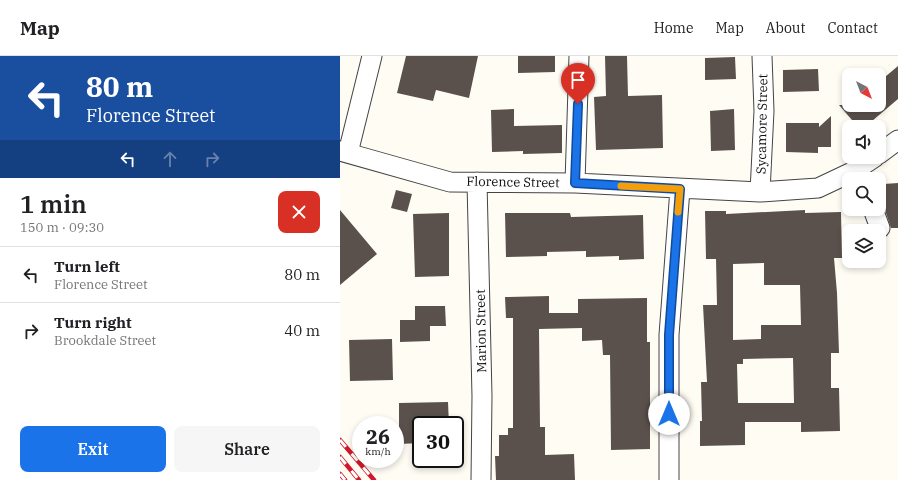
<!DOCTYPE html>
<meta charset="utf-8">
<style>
:root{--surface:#fff;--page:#f6f6f6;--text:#202124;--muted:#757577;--line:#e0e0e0;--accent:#1a73e8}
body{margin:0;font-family:"IBM Plex Serif",serif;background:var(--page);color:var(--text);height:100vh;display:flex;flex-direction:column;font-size:15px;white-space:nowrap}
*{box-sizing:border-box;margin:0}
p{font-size:13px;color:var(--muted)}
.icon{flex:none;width:22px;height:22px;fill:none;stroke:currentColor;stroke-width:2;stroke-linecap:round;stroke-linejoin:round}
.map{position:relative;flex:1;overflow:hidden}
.side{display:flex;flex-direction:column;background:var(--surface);width:340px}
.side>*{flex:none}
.hud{background:#1a4fa0;color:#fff;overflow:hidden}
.needle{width:26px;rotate:138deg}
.tools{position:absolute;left:502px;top:12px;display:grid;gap:8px}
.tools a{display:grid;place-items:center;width:44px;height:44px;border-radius:8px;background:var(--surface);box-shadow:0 2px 6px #0003;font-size:20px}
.speed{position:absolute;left:12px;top:360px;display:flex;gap:8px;font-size:20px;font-weight:700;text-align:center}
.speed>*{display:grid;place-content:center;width:52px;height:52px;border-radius:50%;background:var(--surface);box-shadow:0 2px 6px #0003;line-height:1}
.speed small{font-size:10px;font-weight:400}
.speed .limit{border:2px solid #111;border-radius:6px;background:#fff;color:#111}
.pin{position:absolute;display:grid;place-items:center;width:34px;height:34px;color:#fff;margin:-41px -17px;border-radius:50% 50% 50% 0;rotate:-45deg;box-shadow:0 0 4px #0007}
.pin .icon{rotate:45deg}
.me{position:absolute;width:44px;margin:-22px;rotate:0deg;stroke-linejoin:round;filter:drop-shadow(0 0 3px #0008)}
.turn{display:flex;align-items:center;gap:14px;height:84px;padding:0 20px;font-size:18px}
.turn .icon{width:52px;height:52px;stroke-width:2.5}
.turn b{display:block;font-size:28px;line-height:34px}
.lanes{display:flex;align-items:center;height:38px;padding:0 20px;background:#0003;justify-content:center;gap:20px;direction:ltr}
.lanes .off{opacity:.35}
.round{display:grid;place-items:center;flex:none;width:42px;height:42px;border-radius:8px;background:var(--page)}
.headline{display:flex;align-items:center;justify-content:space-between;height:68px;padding:0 20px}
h1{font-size:24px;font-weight:600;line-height:30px}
.button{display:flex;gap:8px;margin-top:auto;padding:8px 20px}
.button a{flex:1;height:46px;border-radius:8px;background:var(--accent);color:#fff;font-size:16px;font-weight:600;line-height:46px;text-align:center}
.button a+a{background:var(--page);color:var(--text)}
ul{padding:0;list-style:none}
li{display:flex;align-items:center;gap:12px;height:56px;padding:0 20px;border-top:1px solid var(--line)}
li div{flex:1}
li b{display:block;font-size:15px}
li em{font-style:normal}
header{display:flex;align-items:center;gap:24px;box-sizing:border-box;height:56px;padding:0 20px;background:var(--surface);border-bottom:1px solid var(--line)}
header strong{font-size:19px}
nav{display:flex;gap:22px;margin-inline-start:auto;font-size:14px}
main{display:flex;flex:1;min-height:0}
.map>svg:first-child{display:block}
</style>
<header>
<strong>Map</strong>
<nav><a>Home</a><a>Map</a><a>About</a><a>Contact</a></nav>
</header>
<main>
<section class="side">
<div class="hud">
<div class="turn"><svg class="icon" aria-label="left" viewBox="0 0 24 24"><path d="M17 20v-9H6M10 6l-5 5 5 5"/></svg><div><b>80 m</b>Florence Street</div></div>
<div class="lanes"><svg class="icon" aria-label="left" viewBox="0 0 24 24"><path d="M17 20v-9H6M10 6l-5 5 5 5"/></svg><svg class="icon off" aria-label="ahead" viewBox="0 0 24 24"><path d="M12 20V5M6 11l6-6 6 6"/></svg><svg class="icon off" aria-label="right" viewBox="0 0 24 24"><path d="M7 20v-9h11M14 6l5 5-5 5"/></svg></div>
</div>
<div class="headline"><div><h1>1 min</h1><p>150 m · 09:30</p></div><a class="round" style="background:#d93025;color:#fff"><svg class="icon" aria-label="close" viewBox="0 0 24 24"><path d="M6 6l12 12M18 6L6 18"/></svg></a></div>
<ul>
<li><svg class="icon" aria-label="left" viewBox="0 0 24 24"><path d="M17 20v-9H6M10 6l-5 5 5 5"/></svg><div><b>Turn left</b><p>Florence Street</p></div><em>80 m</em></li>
<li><svg class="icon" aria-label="right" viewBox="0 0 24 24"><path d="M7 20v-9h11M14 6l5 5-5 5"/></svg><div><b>Turn right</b><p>Brookdale Street</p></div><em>40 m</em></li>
</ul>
<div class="button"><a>Exit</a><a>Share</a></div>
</section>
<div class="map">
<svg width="558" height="424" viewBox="0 0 558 424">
<rect width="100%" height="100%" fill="#fffcf4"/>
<!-- building -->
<path fill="#5b514c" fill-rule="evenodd" d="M66,0H138L129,42L96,34L93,45L57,37Z
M178,0H215V16L178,17Z
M265,0H287L288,40L322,39L323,92L256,94L254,41L266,40Z
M395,1L396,23L365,24V2Z
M558,10V43L525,71H518L499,49H539V26Z
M478,13L479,35L443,36V14Z
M174,53V70L222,69V97L183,98V95L152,96L151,54Z
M394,53L395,94L371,95L370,55Z
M491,60V91H478V97L446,96V67H479V71Z
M558,127V172H551L544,151V128Z
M56,134L72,138L67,156L51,152Z
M0,154L37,198L0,229Z
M465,154V157L501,156L502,202H494L497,237L499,297H491V332H499L500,375L461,376V366H405V389L360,390V365H362L361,326H367L363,249H377L376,203H366L365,155H386V158ZM424,207V229H460L461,269H421V283L393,284V208ZM453,302L454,347H398L397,308H403V303Z
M109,157V220L75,221L73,158Z
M165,157H230L231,161L303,159L304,203L279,204V200L246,201V195L207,196V200L166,201Z
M209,240V257H238V243L307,242V286H310V393L271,394L270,299H263L262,284L242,285V272L199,273L200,371H205V399L234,398L235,424H156L155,400H159V379H168V372H173V262H166L165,241Z
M75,250H105L106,270H90V285L60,286V264H75Z
M52,283L53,324L10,325L9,284Z
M108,346L109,369H81V387L59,388V347Z"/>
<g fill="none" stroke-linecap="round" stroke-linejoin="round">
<!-- street casing -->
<g stroke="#444" stroke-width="21">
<path id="street" d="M0,95L110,126L235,127L420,136L478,132L514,115L535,101
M8,97L32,0
M539,98L558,84
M137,126L142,340L141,424
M235,127L239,0
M420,136L424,55L422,0
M533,153L540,172
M329,424V279L340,133"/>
</g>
<!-- street -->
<use href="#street" stroke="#fff" stroke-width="19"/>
<!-- rail casing -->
<g stroke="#d1192b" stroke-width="4.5">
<path id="rail" d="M0,384L34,424
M0,401L19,424
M0,418L5,424"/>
</g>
<!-- rail -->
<use href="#rail" stroke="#fff" stroke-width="3" stroke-dasharray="9" stroke-linecap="butt"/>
</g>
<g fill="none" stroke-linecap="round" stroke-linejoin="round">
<!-- route casing -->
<g stroke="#114b97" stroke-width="10">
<path id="route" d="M238,48L235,127L340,133L329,279V358"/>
</g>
<!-- route -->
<use href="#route" stroke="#1a73e8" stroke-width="7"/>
<!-- slow -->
<path stroke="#f59e0b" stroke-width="7" d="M281,130L340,133L338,156"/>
</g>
<g text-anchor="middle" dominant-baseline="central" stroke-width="4" stroke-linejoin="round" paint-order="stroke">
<!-- street labels -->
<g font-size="13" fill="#111" stroke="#fff">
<text transform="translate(422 68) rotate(-89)">Sycamore Street</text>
<text transform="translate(173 126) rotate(1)">Florence Street</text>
<text transform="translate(141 275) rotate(-91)">Marion Street</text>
</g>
</g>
</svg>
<div class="tools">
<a><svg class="needle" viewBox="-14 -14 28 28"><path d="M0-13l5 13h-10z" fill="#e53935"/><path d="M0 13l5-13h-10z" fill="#757577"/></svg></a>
<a><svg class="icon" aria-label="sound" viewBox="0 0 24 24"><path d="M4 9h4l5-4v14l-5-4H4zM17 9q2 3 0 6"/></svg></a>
<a><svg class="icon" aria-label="search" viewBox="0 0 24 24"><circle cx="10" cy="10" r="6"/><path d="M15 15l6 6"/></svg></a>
<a><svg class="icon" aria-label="layers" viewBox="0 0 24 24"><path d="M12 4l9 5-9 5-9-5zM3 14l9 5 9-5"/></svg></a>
</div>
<div class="speed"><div>26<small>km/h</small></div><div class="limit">30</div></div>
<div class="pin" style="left:238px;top:48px;background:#d93025"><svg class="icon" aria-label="arrive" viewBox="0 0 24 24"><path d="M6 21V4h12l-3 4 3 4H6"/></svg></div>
<svg class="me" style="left:329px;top:358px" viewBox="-20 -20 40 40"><circle r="19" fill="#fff"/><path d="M0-13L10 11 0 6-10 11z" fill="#1a73e8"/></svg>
</div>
</main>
